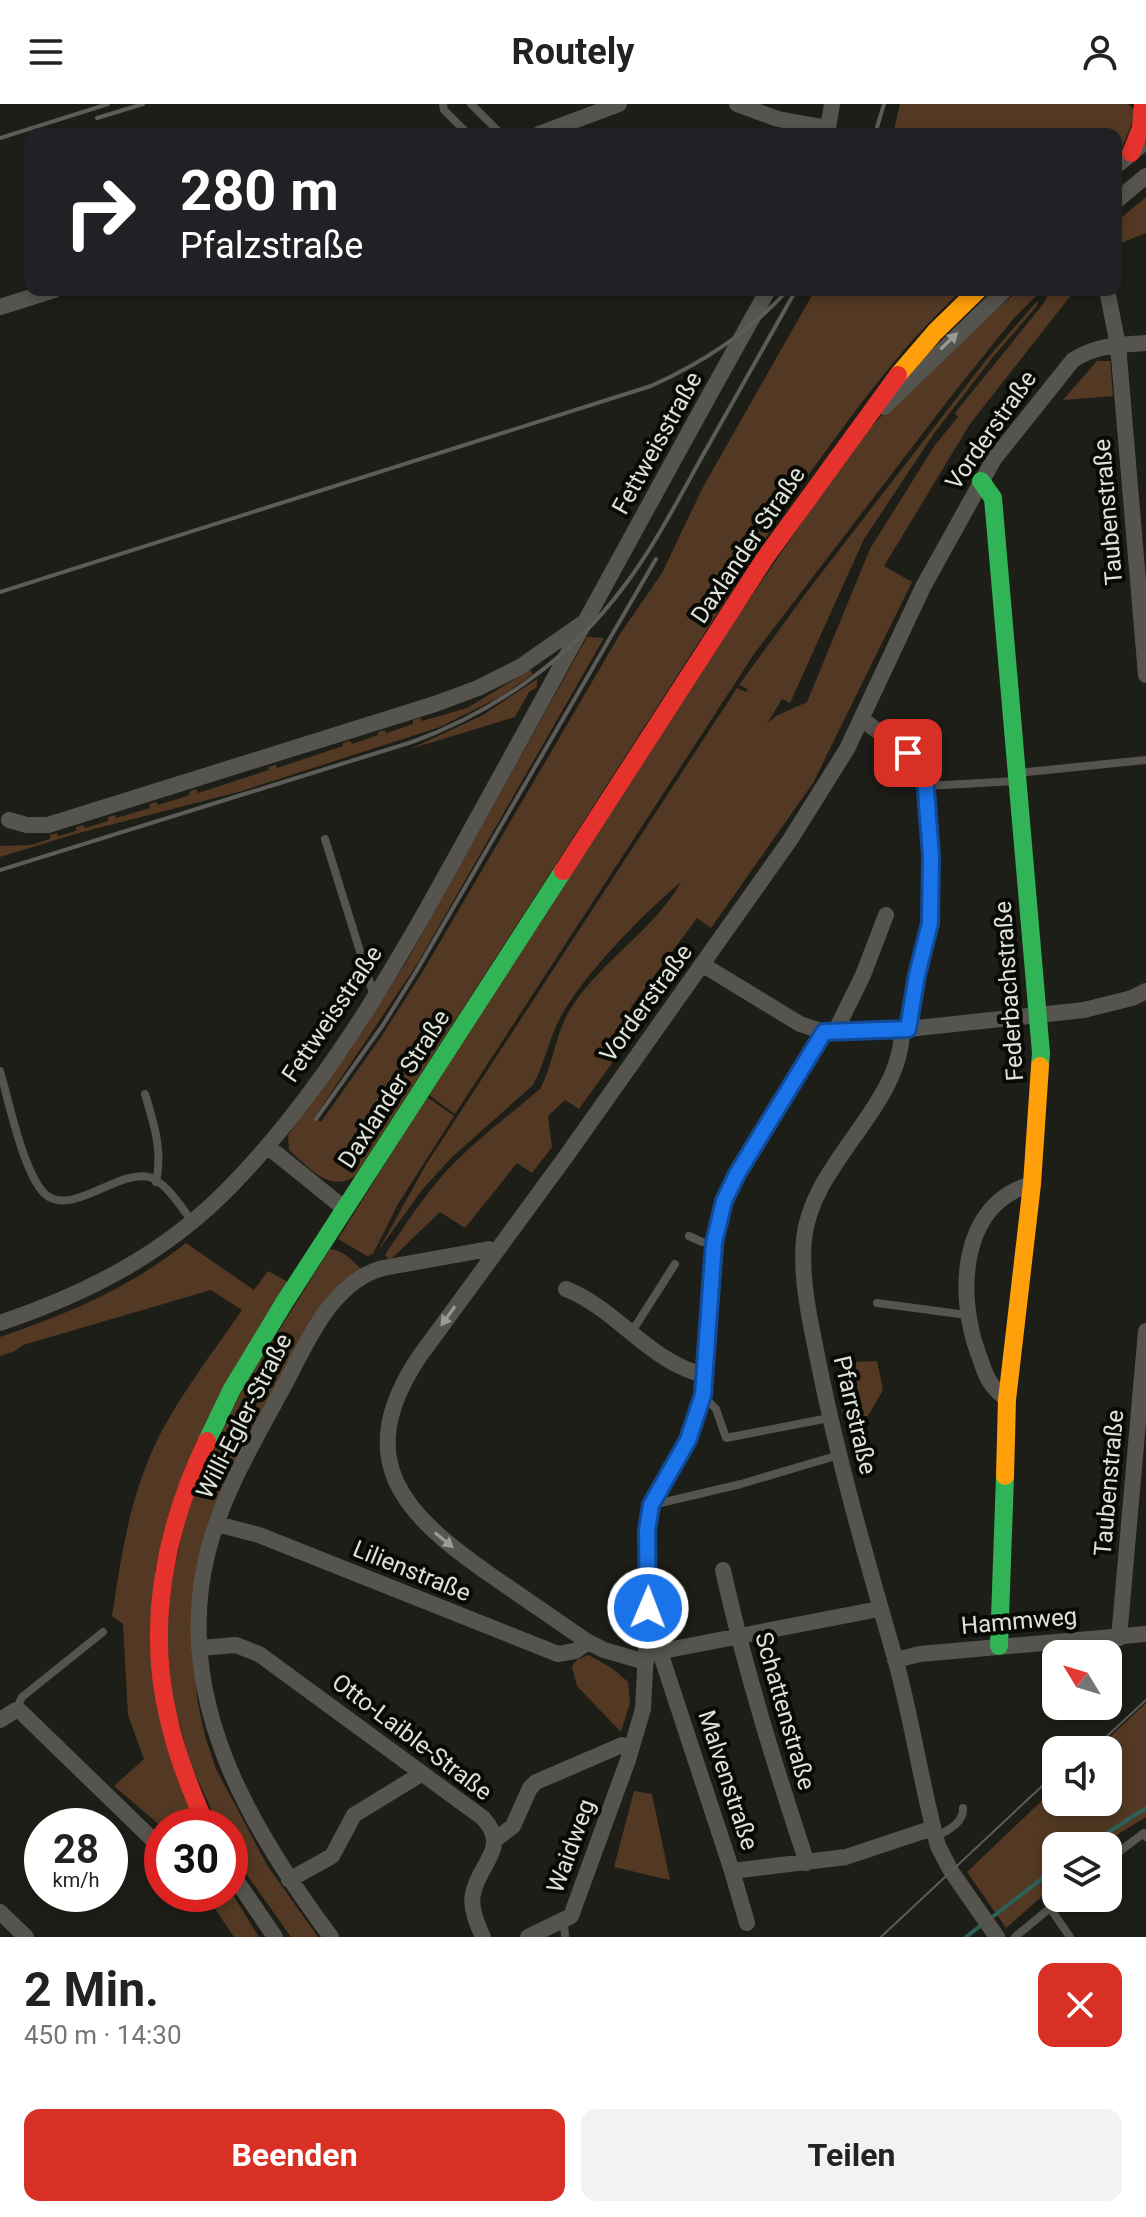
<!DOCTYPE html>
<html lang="de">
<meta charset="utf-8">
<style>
:root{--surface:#fff;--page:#f2f2f2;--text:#222;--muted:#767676;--accent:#d93025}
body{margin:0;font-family:Roboto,sans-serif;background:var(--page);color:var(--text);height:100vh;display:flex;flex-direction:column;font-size:30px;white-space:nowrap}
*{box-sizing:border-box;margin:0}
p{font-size:26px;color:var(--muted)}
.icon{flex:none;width:44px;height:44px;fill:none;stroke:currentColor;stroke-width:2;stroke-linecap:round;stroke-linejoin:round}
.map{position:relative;height:1833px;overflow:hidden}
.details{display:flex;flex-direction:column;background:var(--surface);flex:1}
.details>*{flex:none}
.banner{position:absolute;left:24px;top:24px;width:1098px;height:168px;border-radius:16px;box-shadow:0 4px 12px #0003;background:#202124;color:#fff;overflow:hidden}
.needle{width:52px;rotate:308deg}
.controls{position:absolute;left:1042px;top:1536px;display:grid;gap:16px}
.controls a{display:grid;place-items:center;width:80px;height:80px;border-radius:16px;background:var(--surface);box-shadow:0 4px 12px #0003;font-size:40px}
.speed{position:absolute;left:24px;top:1704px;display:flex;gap:16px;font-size:40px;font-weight:700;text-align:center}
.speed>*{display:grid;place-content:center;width:104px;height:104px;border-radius:50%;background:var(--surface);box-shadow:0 4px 12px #0003;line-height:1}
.speed small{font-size:20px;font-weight:400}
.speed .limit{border:12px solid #d22;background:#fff;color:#111}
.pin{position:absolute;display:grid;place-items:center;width:68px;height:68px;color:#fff;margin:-34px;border-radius:16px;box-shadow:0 4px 12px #0006}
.me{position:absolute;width:88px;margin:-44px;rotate:1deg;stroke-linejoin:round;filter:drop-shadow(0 0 6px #0008)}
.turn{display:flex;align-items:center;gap:28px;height:168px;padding:0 24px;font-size:36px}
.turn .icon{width:104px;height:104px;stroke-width:2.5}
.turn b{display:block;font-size:56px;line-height:68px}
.round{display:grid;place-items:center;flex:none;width:84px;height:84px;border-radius:16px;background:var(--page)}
.summary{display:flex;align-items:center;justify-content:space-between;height:136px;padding:0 24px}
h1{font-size:48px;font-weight:700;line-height:60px}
.button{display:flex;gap:16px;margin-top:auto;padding:16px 24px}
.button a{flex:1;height:92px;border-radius:16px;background:var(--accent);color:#fff;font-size:32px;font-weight:700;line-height:92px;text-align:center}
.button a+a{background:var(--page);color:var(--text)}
header{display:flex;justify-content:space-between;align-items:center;height:104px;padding:0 24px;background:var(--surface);font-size:36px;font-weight:700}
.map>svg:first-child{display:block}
</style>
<header><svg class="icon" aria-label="menu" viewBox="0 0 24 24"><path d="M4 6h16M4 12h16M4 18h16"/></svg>Routely<svg class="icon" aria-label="person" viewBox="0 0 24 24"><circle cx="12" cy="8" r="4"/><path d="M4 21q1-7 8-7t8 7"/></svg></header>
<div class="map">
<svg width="1146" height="1833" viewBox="0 0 1146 1833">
<rect width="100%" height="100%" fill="#1d1e18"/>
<!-- green -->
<path fill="#533923" d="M900,0H1128L1137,8L1122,43L1116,48V30H893Z
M1146,93V129L1116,141V118Z
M815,186H962C895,247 842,325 789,398L355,1072C329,1090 308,1062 289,1046L288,1031L353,941L407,857L587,533L604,534L416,862L314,1014L321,1018L381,933L423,867L620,530L662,469L703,383Z
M1019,186H1042L1014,214L952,291L754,550L455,1010L429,991L685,589L858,337L916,275Z
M1050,186H1075L970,320L884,462L912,478L813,679L711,824L697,814L631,903L645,913L579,1005L565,996L548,1012L552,1043L532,1069L517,1059L465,1124L440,1108L390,1156L385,1151C403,1124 421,1096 443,1071C472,1039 507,1013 540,985C554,959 555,929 571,904C600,858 656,824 681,778C644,809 584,870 561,912C549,934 545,959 533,981L450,1055L422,1086L378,1147L427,1059L737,584L746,588L748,585L739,581L806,489L986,256L1038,196L1037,202L993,253L935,328L864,435L790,599L782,595L767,620L776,612L807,598L870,445L935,341L958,313L955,309L1044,199Z
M1097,257H1110L1113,292L1063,296Z
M530,566L533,570L500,593L440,623L242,687L75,730L0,753V742L31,741L50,735V731L57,729L58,732L76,727V723L83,721L85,724L108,717V713L115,711L116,714L150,704L149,700L156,698L158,701L190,691L189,688L196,685L198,689L269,666L268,663L276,661L277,664L343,642V639L350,637L352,640L378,631V628L385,626L386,629L413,620V616L420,614L422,617L467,604Z
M537,575V583L529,588L515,613L410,645L483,611Z
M427,993L454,1012L398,1100L373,1150L367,1152L338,1135Z
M186,1139L254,1186L268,1167L288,1178L155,1465L195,1722L162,1723L114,1682L144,1655L128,1611L123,1520L112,1512C120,1461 127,1410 146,1362C168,1305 208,1256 242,1206L211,1186L23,1241L15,1247L0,1252V1233C69,1209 128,1185 186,1139Z
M330,1145C345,1147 353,1157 363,1167L338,1183L202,1439L192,1512L197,1595L205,1632L216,1665L267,1761L318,1833H291L247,1771L230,1741V1722H219L189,1657L169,1577L167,1497L192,1387L244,1282Z
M877,1257L883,1286L868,1312L843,1314L839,1279L853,1258Z
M589,1551L613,1565L628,1578L630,1599L621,1628L577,1582L572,1562L578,1555Z
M1146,1599V1713L1099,1742H1056V1780L1006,1824L967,1768L1056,1683V1698H1108V1646H1096Z
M634,1687L652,1690L670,1776L614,1763Z
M230,1786L259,1833H234L205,1790H230Z"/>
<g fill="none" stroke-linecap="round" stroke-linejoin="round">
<!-- stream -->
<path stroke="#2c615a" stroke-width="4" d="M1087,1742L1146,1704
M991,1814L1056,1764
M966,1833L984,1819"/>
<!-- lane -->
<path stroke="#56544e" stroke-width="8" d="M443,0L444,6L468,30
M471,0L501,30
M1017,669L1146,656
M926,682L1017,677
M325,735L374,892
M0,967C9,998 23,1067 44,1089C69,1115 118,1065 149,1073C166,1078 181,1103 192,1117
M145,990C154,1020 163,1047 156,1078
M689,1132L702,1138L714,1139
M877,1199L967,1211
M631,1229L675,1160
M703,1292L716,1305L726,1334L829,1314
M652,1401L741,1380L839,1351
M16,1606L22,1593L103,1528
M936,1733C948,1726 964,1719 963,1704
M1108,1756L1144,1729L1146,1733
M1050,1804L1070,1833
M564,1817L565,1833
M1015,1833L1062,1794"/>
<!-- street -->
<path stroke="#56544e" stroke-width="16" d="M737,0L778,15L828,24
M539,30L619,0
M827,30L832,0
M1116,62L1139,43
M1116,97L1146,72
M1107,186L1118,241L1146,571
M0,203L54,186
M884,303L1005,186
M862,615L916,657L926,682L931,752L930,819L917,871L908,925
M9,716L27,721H48L435,600L478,584L520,563L583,519
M703,861L800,920L824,928L908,925L1084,906L1132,894L1146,887
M902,925C902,1003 812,1057 804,1135C800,1177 811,1220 819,1261C839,1360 867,1457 895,1554C912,1615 921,1680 938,1742L951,1767L997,1833
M835,928L863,871L886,811
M267,1042L345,1105
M566,1185C617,1205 649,1258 704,1271
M0,1219C88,1189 165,1150 231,1082C340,970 415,827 490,691C583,523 674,353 768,186
M1007,1296C1001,1290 994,1285 990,1278C984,1270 982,1258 978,1249C957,1191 959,1100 1032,1080
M217,1420L259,1431L558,1550L575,1547L588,1538
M723,1466C745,1566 775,1662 807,1759
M1119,1534L1146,1227
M199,1544L236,1541L259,1550L483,1714C511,1744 478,1760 473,1790C470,1804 477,1820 483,1833
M660,1548L732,1767L747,1819
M652,1549L879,1505
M895,1556L920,1550L1146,1530
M646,1558L604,1546L588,1538C556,1516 524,1494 492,1472C404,1411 350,1357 419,1253L567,1051L790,736L847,645L923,483L994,355L1073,256C1097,241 1118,241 1146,239
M0,1616L16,1606L21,1608L151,1734
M495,1736L513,1722L530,1684L536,1678L622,1641L631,1644
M230,1767L275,1833
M732,1767L846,1753L933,1724
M289,1776L332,1752L354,1711L421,1670
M0,1808L26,1833
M331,1833C248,1722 171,1591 208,1447C223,1389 255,1335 284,1282C307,1239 331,1178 383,1164L489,1145L494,1149
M528,1833L571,1812L628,1656L643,1605L647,1528L649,1414L655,1392L688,1336L703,1291L718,1117L737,1070L824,928"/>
<!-- fast -->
<path stroke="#30b455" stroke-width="18" d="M981,377L993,394L1041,949L1040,962
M207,1337L232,1285L284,1199L563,767
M999,1542L1005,1372"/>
<!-- slow -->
<path stroke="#ff9f0a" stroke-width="18" d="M898,271L935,228L978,186
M1005,1372L1007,1296L1032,1080L1040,962"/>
<!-- jam -->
<path stroke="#e5322d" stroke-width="18" d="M1131,49L1141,24L1143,0
M563,767L765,454L898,271
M206,1722C191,1686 176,1650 168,1612C146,1519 166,1422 207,1337"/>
<!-- tram -->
<path stroke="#5d5c58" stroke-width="2" d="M1092,1646L1146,1596
M881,1833L1056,1669"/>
<!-- rail -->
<path stroke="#5d5c58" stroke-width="4" d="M97,14L143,0
M875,30L884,0
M0,34L108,0
M0,488L651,282C704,258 748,229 788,186
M0,766L412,638C497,607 571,554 625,481C655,441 679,394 703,351C734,296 765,241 796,186
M316,1015L383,921L417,866L656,455"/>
</g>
<!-- one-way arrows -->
<defs><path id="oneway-solid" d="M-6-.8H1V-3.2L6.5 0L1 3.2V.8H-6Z" transform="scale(2)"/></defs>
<g fill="#9a9b94">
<use href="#oneway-solid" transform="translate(949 237) rotate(-44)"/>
<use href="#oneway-solid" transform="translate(448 1212) rotate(126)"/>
<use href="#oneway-solid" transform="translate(444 1436) rotate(39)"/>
</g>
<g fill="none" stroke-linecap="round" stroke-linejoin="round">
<!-- route casing -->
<g stroke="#114b97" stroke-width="20">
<path id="route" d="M648,1504L647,1427L651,1401L688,1336L703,1291L714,1139L724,1097L737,1070L824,928L908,925L917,871L930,819L931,752L925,673L919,660L908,649"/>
</g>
<!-- route -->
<use href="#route" stroke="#1a73e8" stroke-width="14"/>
</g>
<g text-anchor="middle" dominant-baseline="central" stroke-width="8" stroke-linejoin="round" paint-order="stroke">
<!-- street labels -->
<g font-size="24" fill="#dfe2d9" stroke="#080a05">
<text transform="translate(991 326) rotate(-55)">Vorderstraße</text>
<text transform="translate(657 339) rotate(-61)">Fettweisstraße</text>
<text transform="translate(1108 408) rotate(-95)">Taubenstraße</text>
<text transform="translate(748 441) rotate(-56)">Daxlander Straße</text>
<text transform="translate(1009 887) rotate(-94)">Federbachstraße</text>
<text transform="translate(646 899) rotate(-54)">Vorderstraße</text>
<text transform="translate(332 910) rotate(-56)">Fettweisstraße</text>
<text transform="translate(394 985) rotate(-57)">Daxlander Straße</text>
<text transform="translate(855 1311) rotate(77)">Pfarrstraße</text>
<text transform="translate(244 1312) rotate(-63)">Willi-Egler-Straße</text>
<text transform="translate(1109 1379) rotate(-85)">Taubenstraße</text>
<text transform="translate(412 1467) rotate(22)">Lilienstraße</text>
<text transform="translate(1019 1517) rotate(-5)">Hammweg</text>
<text transform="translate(785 1607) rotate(74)">Schattenstraße</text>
<text transform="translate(412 1633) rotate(37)">Otto-Laible-Straße</text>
<text transform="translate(728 1676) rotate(72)">Malvenstraße</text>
<text transform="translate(571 1742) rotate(-70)">Waidweg</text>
</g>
</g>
</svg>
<div class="controls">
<a><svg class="needle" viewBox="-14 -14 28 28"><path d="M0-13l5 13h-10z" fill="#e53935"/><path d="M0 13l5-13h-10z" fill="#767676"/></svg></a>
<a><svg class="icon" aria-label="sound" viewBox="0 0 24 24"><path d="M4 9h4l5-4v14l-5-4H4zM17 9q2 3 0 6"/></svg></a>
<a><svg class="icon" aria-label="layers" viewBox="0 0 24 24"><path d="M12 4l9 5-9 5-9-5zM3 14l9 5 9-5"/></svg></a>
</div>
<div class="speed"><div>28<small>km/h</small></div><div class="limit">30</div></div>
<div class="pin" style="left:908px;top:649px;background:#d93025"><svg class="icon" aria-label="arrive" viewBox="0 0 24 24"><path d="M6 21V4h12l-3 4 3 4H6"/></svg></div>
<svg class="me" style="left:648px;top:1504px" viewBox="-20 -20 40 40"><circle r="17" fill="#1a73e8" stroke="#fff" stroke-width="3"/><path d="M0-11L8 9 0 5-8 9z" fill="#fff"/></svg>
<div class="banner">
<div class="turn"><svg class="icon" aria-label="right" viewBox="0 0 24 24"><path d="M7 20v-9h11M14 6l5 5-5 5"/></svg><div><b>280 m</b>Pfalzstraße</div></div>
</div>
</div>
<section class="details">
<div class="summary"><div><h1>2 Min.</h1><p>450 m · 14:30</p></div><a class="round" style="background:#d93025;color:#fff"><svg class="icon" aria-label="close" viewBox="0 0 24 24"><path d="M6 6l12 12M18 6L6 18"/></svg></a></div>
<div class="button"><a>Beenden</a><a>Teilen</a></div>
</section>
